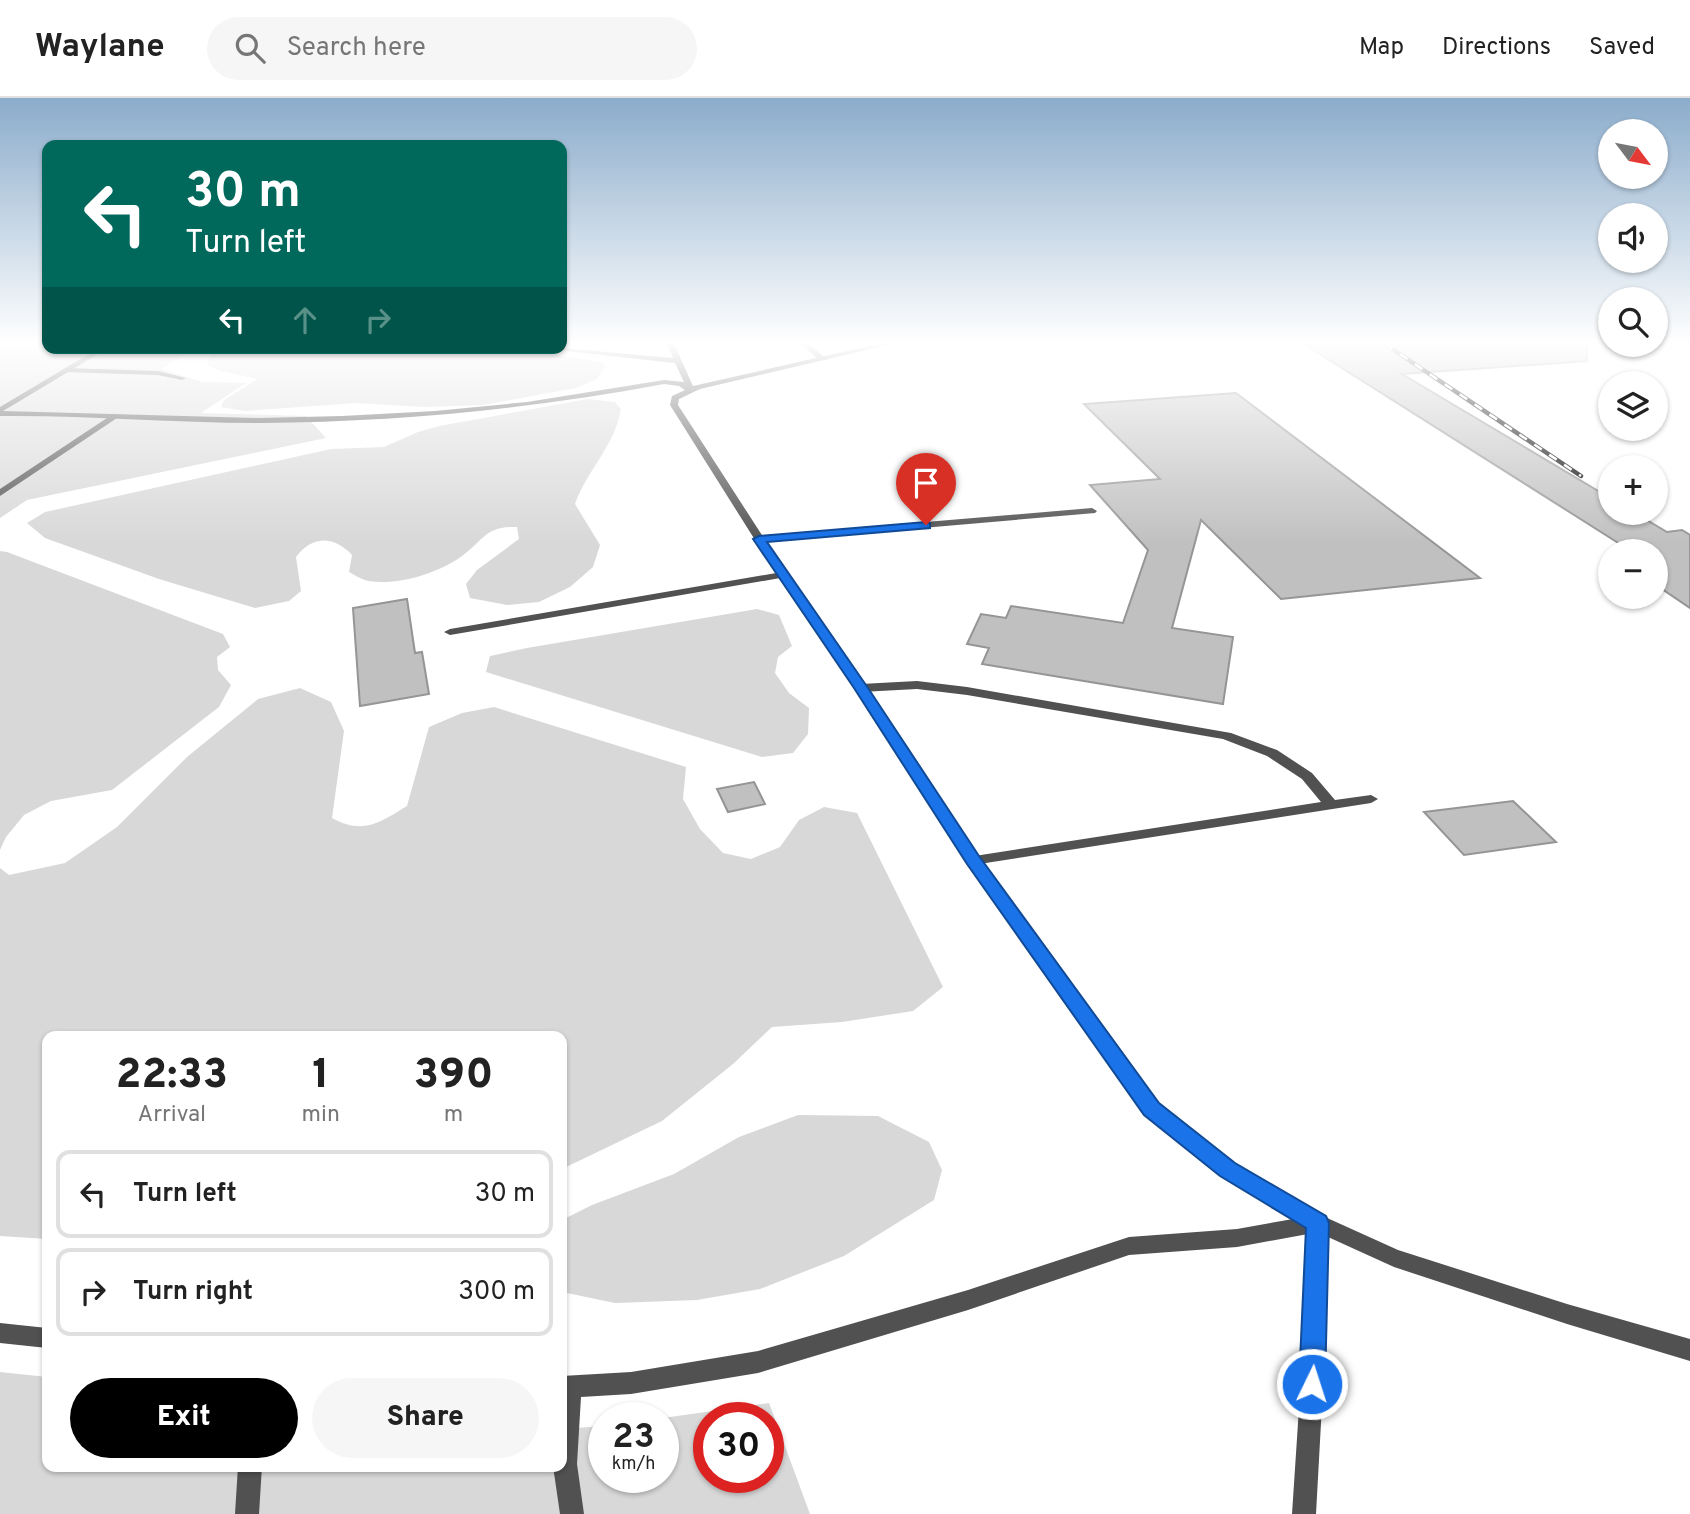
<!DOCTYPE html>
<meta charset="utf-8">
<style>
:root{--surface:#fff;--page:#f6f6f6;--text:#222;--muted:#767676;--line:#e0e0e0;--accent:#000}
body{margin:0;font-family:Overpass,sans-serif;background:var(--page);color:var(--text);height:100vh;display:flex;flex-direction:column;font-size:26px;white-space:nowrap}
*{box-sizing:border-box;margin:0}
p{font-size:23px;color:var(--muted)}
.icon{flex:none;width:38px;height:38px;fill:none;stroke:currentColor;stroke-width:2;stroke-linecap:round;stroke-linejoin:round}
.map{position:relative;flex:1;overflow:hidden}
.sheet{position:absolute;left:42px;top:933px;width:525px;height:441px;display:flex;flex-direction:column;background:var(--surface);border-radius:14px;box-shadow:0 2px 5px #0004}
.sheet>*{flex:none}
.hud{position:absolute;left:42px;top:42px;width:525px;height:214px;border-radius:14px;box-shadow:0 2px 5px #0004;background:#00695c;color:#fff;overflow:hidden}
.needle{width:46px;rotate:122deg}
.fabs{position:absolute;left:1598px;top:21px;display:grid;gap:14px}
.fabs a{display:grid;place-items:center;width:70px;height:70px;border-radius:50%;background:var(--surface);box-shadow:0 2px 5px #0004;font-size:35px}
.speed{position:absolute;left:588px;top:1304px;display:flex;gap:14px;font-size:35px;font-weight:700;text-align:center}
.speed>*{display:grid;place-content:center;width:91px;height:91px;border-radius:50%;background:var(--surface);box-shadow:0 2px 5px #0004;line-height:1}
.speed small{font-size:18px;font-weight:400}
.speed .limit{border:10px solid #d22;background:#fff;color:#111}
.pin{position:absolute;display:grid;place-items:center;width:60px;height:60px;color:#fff;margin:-72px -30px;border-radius:50% 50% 50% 0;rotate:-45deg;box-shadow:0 0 7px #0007}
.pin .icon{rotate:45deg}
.me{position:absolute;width:77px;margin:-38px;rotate:4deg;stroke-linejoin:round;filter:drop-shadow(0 0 5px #0008)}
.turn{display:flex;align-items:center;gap:24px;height:147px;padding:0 28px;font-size:32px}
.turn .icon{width:91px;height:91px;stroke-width:2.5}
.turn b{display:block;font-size:49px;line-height:60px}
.lanes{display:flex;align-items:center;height:66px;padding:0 28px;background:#0003;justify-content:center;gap:35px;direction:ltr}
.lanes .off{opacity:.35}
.eta{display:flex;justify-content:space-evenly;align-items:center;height:119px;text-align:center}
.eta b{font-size:42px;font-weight:800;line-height:49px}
.primary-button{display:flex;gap:14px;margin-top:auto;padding:14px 28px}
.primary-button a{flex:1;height:80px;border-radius:42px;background:var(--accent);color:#fff;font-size:28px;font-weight:800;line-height:80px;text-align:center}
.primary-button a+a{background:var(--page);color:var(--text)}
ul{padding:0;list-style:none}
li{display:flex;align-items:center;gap:21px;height:88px;margin:0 14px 10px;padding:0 14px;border:4px solid var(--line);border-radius:14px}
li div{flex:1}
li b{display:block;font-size:26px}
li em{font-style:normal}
header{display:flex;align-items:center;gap:42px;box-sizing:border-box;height:98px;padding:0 35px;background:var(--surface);border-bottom:2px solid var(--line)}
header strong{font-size:33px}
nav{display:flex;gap:38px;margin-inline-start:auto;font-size:24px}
.search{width:490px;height:63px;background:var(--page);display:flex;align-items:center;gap:18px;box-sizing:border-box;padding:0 24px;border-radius:38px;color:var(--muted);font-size:26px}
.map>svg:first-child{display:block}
</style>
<header>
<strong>Waylane</strong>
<div class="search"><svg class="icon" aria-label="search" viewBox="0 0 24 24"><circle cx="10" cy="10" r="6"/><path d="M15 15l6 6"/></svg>Search here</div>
<nav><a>Map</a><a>Directions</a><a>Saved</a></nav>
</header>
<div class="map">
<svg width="1690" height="1416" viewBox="0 0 1690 1416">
<rect width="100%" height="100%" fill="#fff"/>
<!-- green -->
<path fill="#d8d8d8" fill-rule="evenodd" d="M16,246H47V250H195L161,271L203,284L246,285L201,315L306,318L326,340L27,402L0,420V253Z
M221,250H512L602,264L605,268L597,281L576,290L483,307L424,309L356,305L245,313L221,309L224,302L258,281L220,273L207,266L212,253Z
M588,301L615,304L621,311C615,348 587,372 575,406L600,447L593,469L570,489L539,504L507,507L470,500L466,486L477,472L519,441L517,429C485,428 484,442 462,458C439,475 397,488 369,483C362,482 355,477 349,474L352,457C334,438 313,437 296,459L301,493L289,503L255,510L159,481L45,440L27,425L45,414L331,351L384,349L418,334L439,328Z
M0,453L7,454L223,536L230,549L217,559L218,572L231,587L219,609L112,692L51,703L24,717L6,739L0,752Z
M757,511L779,517L792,548L778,559L775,575L789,595L809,610L808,636L793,655L762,659L486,574L490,558L527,550Z
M300,590L331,604L344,633L332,720C363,737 379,725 407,708L429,629L462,615L494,609L686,669L683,701L700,731L723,755L751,761L780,749L799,722L824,709L857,715L943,889L913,913L842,924L772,929L733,966L662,1023L562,1071V938H47V1141L0,1138V770L9,777L65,765L117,729L187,659L258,601Z
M798,1017L878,1018L929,1044L942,1072L934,1102L844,1158L760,1191L697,1202L615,1205L562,1194V1122L592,1107L674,1076L739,1039Z
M0,1274L47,1279V1368H562V1331L604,1328V1379H663V1320L769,1305L810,1416H0ZM709,1320H768V1379H709Z"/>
<!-- building -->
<path fill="#c0c0c0" stroke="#959595" stroke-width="2" d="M1304,246H1587V263L1402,276L1610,400V415H1635L1667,434L1682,432L1690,437V510L1656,487V453H1631Z
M1236,295L1480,480L1281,501L1201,422L1172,530L1233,539L1223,606L982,566L989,550L967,546L981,516L1006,520L1011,508L1123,525L1148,452L1090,387L1160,381L1084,306Z
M407,501L415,555L422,554L429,596L360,608L353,510Z
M754,684L765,706L728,714L717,691Z
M1513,703L1556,744L1464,757L1424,714Z"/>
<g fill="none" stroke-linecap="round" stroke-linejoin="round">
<!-- service -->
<path fill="#515151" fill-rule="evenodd" d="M801,246H809L827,261L820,263Z
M67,270L158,273L186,280L182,282L158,277L64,274L63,272Z
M113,316L120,318L0,398V391Z
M1092,410L1097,413L1095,415L759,444L754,441L759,438Z
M782,474L786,475V479L450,537L444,534L450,531Z
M917,583L967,589L1231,635L1277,652L1312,675L1335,702L1371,697L1378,701L1371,705L973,767L966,762L968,759L1321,704L1302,681L1267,658L1223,641L967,597L917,591L861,594L855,590L861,586Z
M238,1368H262L259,1416H235Z"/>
<!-- minor -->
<path fill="#515151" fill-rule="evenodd" d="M667,246H674L693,288L878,246H892L700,291L679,301L678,307L787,476L867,590L978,759L1159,1006L1234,1065L1325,1119L1398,1152L1567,1206L1690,1241V1263L1567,1226L1394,1169L1328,1139L1326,1234L1316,1416H1292L1304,1234L1308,1136L1237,1149L1129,1157L968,1212L758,1275L631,1296L581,1299L577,1366L584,1416H560L553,1368H562V1278L631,1274L758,1253L968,1192L1129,1139L1237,1131L1293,1121L1220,1077L1145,1016L968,765L855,590L777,477L670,307L672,298L685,292L679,288L664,286C531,311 397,324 261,325C174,325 87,317 0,318V309L99,250H108L3,313L259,320L342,318L435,313L527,304L664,282L684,284L675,265L540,250H562L673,260Z
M0,1225L47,1230V1250L0,1245Z"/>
<!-- rail casing -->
<g stroke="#000" stroke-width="4.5">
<path id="rail" d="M1385,246L1581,378"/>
</g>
<!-- rail -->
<use href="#rail" stroke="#fff" stroke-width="2.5" stroke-dasharray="9" stroke-linecap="butt"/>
</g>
<!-- sky -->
<linearGradient id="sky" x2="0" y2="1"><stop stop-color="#8baccb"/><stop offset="0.55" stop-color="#fff"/><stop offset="1" stop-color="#fff" stop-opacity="0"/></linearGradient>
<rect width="1690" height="445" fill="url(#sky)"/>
<!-- route -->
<path fill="#1a73e8" stroke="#114b97" stroke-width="2" d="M926,424L930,425V430L767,444L868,590L979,758L1159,1005L1235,1065L1326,1118L1329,1125L1325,1286L1321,1295L1312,1299L1303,1295L1299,1286L1306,1130L1220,1078L1144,1017L967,766L854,590L753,441L759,438Z"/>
</svg>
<div class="fabs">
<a><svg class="needle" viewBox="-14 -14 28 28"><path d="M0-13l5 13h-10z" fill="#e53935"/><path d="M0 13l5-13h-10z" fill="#767676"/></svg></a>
<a><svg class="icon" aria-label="sound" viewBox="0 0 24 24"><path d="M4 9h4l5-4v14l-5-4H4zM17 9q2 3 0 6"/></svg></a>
<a><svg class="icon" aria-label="search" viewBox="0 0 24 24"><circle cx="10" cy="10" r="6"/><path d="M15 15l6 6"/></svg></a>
<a><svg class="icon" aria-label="layers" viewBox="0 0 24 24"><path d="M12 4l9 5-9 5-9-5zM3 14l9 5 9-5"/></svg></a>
<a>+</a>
<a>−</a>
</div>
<div class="speed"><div>23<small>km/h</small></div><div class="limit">30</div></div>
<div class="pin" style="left:926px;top:427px;background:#d93025"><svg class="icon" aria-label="arrive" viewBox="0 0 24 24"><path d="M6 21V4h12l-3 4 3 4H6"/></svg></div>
<svg class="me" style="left:1312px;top:1286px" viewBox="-20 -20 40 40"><circle r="17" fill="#1a73e8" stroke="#fff" stroke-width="3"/><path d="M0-11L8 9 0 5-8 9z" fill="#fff"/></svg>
<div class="hud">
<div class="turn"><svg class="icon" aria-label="left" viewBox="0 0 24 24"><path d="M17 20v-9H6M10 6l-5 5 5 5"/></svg><div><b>30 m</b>Turn left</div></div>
<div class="lanes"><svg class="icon" aria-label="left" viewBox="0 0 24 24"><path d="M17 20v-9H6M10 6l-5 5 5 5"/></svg><svg class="icon off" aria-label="ahead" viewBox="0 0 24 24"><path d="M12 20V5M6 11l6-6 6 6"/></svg><svg class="icon off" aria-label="right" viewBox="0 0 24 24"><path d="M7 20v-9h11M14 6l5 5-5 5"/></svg></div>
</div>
<section class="sheet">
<div class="eta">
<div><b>22:33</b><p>Arrival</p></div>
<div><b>1</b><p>min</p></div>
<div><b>390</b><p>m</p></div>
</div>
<ul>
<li><svg class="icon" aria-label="left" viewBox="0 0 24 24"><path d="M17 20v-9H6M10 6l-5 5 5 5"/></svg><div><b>Turn left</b></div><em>30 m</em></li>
<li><svg class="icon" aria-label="right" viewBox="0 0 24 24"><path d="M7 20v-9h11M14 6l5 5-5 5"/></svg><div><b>Turn right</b></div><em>300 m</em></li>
</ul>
<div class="primary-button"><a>Exit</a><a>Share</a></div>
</section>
</div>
